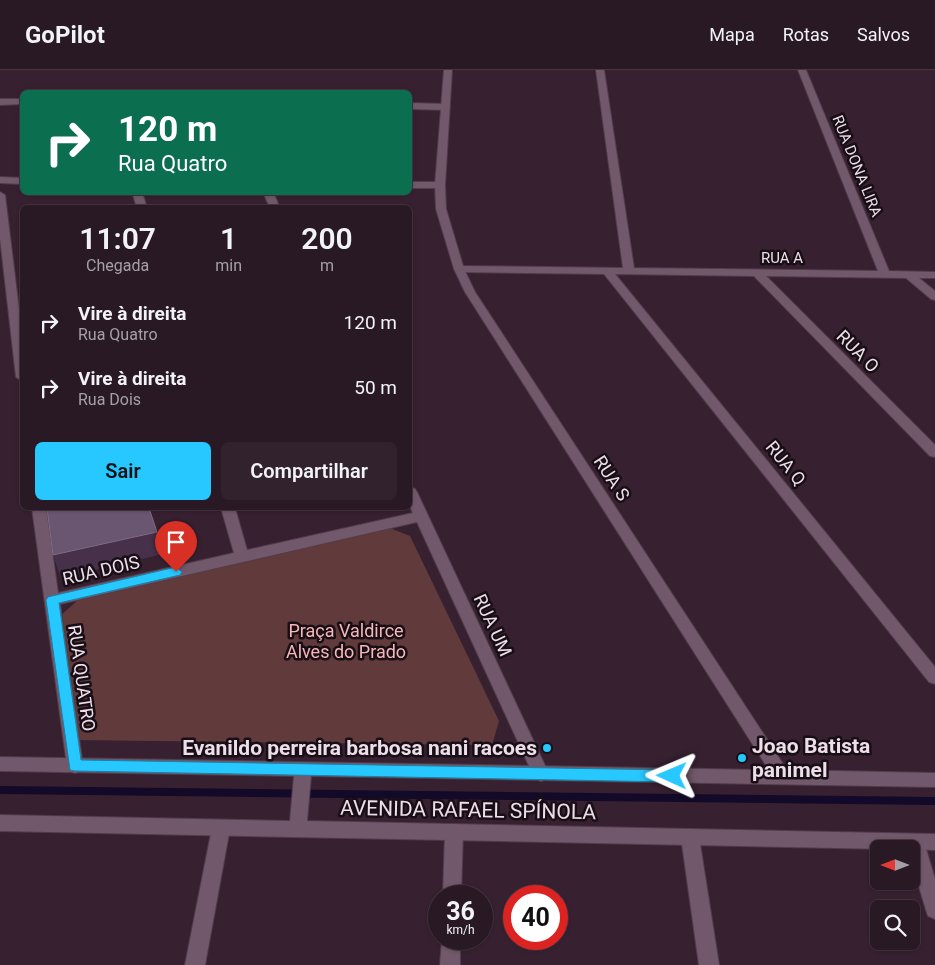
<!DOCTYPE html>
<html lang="pt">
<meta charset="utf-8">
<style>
:root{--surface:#291925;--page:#31222d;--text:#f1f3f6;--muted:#a5a0a7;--line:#453842;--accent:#27c8ff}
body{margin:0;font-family:Roboto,sans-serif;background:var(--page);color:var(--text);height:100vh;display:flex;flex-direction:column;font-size:19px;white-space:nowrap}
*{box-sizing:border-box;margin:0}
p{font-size:16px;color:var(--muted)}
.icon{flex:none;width:28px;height:28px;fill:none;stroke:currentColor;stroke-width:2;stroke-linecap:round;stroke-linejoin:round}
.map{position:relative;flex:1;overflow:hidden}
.details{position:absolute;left:20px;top:135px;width:392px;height:305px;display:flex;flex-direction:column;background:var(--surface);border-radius:8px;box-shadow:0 1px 4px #0004,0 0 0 1px var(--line)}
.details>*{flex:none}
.hud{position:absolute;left:20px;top:20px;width:392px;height:105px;border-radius:8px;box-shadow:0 1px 4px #0004,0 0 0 1px var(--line);background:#0b6e4f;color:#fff;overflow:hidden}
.needle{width:32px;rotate:270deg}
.fabs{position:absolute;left:870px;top:770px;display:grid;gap:10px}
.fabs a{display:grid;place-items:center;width:50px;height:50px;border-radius:8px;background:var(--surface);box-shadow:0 1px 4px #0004,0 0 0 1px var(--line);font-size:25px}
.speed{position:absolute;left:428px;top:815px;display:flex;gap:10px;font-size:25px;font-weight:700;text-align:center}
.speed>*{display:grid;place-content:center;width:65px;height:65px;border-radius:50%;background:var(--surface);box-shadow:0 1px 4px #0004,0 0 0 1px var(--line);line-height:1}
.speed small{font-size:12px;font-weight:400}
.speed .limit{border:8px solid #d22;background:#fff;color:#111}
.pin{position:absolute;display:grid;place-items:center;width:42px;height:42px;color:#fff;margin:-51px -21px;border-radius:50% 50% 50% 0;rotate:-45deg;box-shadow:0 0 5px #0007}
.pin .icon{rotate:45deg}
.me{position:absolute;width:55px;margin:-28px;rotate:271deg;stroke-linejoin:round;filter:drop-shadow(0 0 4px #0008)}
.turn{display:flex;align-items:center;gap:18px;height:105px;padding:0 15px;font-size:22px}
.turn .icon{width:65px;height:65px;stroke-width:2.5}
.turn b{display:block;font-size:35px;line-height:42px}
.eta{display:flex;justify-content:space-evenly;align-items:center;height:85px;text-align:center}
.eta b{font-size:30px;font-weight:600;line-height:35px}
.button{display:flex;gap:10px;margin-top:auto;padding:10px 15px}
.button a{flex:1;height:58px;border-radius:8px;background:var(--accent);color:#111;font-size:20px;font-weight:600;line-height:58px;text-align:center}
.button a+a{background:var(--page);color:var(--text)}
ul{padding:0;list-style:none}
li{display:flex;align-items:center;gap:15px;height:65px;padding:0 15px}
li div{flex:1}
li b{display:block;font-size:19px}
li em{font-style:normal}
header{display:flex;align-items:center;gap:30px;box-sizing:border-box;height:70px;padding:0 25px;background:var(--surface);border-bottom:1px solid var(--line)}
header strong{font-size:24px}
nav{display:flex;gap:28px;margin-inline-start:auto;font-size:18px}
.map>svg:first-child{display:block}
</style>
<header>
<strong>GoPilot</strong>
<nav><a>Mapa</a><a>Rotas</a><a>Salvos</a></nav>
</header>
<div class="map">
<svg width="935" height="895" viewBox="0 0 935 895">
<rect width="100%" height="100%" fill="#372131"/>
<!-- green -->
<path fill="#613b3b" d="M382,455L410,466L499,651L492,675L75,670L59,547L78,530Z"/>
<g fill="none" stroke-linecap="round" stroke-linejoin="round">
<!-- stream -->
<path fill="#130a29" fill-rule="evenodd" d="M0,716L935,727V735L0,724Z"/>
<!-- minor casing -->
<g stroke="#503c4b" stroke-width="2">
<path id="minor" d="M596,0H604L634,198L878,201L798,0H806L889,201L935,202V208H919L935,221V230L931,229L906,208L766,206L935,375V387L930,386L754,206L615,204L935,597V614L929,612L604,204L459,202L454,199L459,196L623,198Z
M0,29H22V34L0,35Z
M410,33L446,34L450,37L446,40L410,39Z
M0,107L22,108V114L0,113Z
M410,112H440L445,115L440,118H410Z
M0,122L5,125L22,264V311L16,307L0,168Z
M132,122H142L147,138H137Z
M263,122H273L280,138H270Z
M410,417L415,419L417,422L549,704L547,709L541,711L535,709L417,452L60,534L83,696L81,701L75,703L69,701L67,696L32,438H46L58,523L234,483L221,438H235L247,480L413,443L410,437Z
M221,750L227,753L230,758L205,895H185L212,758L215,753Z
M454,754L460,756L463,762L461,826H443L445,762L448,756Z
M690,759L696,761L699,767L719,895H699L681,767L684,761Z
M915,764L921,766L924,772L935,809V849L928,846L926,840L911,790V779H908L906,772L909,766Z
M442,869H460V895H440Z"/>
</g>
<!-- tertiary casing -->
<g stroke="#503c4b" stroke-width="2">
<path id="tertiary" d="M444,0H452L445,115L446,139L464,199L475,222L787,700L935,703V717L311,706L307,751L935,764V780L0,761V745L290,751L294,706L0,701V687L769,700L465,222L454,199L436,139L435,115Z"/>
</g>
<!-- minor -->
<use href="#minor" fill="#72586b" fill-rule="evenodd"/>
<!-- tertiary -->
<use href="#tertiary" fill="#72586b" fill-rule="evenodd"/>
</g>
<!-- shaded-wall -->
<path fill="#46304a" d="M157,462L163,484L61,508L53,485Z"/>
<!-- building -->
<path fill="#6b5672" stroke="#7f6b85" d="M47,438H149L157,462L53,485Z"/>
<!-- route -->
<path fill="#27c8ff" stroke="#1982a6" d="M176,497L182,502L180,505L59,533L81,690L672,700L677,702L679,706L677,710L672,712L75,701L70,700L46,530L48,527L52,526Z"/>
<!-- markers -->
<g fill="#27c8ff" stroke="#180e16" stroke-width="2">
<circle cx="547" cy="678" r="5"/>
<circle cx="742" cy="688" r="5"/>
</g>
<g text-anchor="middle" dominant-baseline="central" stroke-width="5" stroke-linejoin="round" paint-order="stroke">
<!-- far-street labels -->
<g font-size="15" fill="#eddee9" stroke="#180e16">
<text transform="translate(857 96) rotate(68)">RUA DONA LIRA</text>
<text x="782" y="188">RUA A</text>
</g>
<!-- street labels -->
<g font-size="18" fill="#eddee9" stroke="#180e16">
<text transform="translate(858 281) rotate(45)">RUA O</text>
<text transform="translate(786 393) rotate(51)">RUA Q</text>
<text transform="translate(612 408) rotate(57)">RUA S</text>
<text transform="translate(101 500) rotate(-13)">RUA DOIS</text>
<text transform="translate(493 555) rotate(65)">RUA UM</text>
<text transform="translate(82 608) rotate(82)">RUA QUATRO</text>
</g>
<!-- park labels -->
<g font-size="18" fill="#f6b7b6" stroke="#180e16">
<text x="346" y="560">Praça Valdirce<tspan x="346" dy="21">Alves do Prado</tspan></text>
</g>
<!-- near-poi labels -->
<g font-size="21" font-weight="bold" fill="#eddee9" stroke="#180e16" text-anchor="start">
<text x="752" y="676">Joao Batista<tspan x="752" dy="24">panimel</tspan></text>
<text x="537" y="678" text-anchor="end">Evanildo perreira barbosa nani racoes</text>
</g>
<!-- near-street labels -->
<g font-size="21" fill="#eddee9" stroke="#180e16">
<text transform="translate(468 740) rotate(1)">AVENIDA RAFAEL SPÍNOLA</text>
</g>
</g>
</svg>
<div class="fabs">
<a><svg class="needle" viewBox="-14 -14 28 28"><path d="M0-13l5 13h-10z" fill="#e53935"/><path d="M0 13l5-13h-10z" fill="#a5a0a7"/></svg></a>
<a><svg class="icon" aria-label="search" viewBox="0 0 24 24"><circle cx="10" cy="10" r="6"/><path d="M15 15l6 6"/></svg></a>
</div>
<div class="speed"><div>36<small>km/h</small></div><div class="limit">40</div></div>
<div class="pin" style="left:176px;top:502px;background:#d93025"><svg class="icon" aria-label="arrive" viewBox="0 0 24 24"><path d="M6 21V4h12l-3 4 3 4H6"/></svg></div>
<svg class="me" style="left:672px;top:706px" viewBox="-20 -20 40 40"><path d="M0-17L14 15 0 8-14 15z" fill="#27c8ff" stroke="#fff" stroke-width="4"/></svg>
<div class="hud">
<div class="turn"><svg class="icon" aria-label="right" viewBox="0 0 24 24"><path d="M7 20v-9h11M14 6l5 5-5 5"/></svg><div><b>120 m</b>Rua Quatro</div></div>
</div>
<section class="details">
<div class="eta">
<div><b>11:07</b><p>Chegada</p></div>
<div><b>1</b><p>min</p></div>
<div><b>200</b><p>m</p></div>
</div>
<ul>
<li><svg class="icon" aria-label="right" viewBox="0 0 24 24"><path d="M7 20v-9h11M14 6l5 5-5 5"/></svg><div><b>Vire à direita</b><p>Rua Quatro</p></div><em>120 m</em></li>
<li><svg class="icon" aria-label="right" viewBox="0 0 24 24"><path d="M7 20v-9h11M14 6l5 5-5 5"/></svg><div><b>Vire à direita</b><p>Rua Dois</p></div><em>50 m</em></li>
</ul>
<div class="button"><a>Sair</a><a>Compartilhar</a></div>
</section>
</div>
